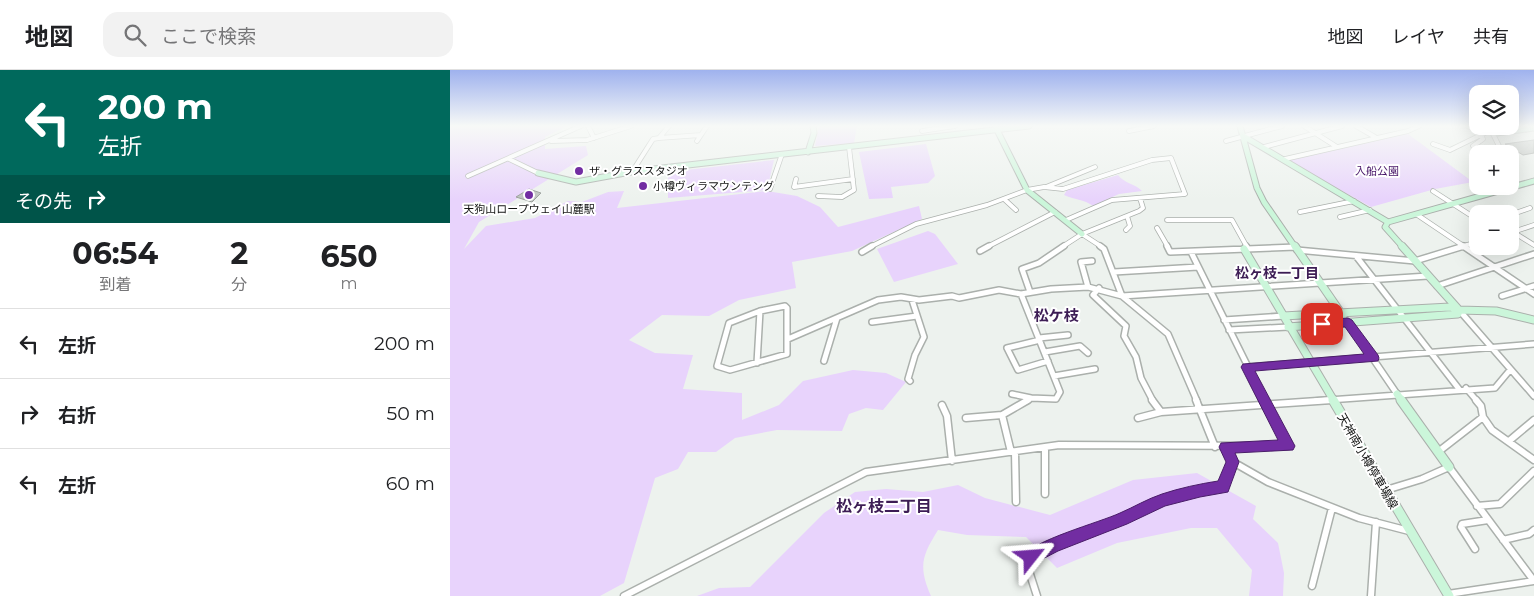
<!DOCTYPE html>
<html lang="ja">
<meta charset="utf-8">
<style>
:root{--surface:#fff;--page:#f2f2f2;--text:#202124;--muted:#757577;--line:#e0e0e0}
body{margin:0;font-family:Montserrat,"Noto Sans JP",sans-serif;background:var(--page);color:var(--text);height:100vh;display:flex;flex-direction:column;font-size:19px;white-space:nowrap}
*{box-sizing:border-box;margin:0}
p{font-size:16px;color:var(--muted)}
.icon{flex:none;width:28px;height:28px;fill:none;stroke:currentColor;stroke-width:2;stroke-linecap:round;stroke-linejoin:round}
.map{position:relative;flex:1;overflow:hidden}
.drawer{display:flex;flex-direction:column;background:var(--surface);width:450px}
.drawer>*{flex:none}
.top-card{background:#00695c;color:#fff;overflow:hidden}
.controls{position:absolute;left:1019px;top:15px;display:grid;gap:10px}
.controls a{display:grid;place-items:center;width:50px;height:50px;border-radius:10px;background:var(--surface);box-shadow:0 5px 20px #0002;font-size:25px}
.pin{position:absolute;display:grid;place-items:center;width:42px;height:42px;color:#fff;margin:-21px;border-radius:10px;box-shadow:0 2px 8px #0006}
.me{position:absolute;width:55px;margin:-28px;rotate:62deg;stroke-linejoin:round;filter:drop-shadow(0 0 4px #0008)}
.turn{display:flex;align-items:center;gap:18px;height:105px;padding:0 15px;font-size:22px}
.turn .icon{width:65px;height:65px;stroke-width:2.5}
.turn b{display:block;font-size:35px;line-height:42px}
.then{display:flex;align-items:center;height:48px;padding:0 15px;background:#0003;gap:10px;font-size:19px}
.eta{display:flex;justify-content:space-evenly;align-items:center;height:85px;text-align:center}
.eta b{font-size:30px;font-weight:700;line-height:35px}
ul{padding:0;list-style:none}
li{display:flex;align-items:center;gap:15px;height:70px;padding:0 15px;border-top:1px solid var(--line)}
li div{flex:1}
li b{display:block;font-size:19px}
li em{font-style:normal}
header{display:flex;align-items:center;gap:30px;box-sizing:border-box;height:70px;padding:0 25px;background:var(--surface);border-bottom:1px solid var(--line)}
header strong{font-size:24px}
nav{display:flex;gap:28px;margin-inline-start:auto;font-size:18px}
.search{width:350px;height:45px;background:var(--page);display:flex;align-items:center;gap:12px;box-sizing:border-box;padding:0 18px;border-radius:15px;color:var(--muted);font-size:19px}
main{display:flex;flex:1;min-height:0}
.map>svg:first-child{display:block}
</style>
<header>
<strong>地図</strong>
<div class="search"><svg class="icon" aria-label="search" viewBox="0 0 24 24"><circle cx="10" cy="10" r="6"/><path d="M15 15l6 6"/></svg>ここで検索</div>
<nav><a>地図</a><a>レイヤ</a><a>共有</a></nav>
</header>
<main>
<section class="drawer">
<div class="top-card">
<div class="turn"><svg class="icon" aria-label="left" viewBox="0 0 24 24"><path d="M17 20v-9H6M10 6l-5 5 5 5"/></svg><div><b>200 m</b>左折</div></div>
<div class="then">その先<svg class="icon" aria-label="right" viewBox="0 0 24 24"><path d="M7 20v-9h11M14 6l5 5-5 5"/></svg></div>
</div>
<div class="eta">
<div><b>06:54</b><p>到着</p></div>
<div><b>2</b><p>分</p></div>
<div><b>650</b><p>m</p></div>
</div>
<ul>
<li><svg class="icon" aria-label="left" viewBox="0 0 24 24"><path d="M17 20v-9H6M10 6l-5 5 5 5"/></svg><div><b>左折</b></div><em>200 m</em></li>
<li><svg class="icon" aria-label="right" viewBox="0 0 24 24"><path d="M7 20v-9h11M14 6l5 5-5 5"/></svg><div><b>右折</b></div><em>50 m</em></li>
<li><svg class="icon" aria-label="left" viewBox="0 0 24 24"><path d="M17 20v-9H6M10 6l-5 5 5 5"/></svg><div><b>左折</b></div><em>60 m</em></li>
</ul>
</section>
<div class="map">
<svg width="1084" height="526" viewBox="0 0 1084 526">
<rect width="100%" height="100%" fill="#edf2ee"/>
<!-- green -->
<path fill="#e8d3fc" d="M0,56H117L95,67V79L136,76L138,85L29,152L14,179L36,156L85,148L118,131L132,132L158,122L174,121L167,138L317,121L347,126L370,137L388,157L469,136L472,149L402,181L342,192L346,218L289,230L259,246L212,245L179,270L205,283L243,285L233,319L292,323V350L329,335L353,311L403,300L436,303L456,312L433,340L416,338L399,344L392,361L327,360L285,368L266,382H238L228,399L205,408L174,513L150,526H0Z
M369,56H407L404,73L365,76Z
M954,61L1023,112L985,119L921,137L835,89Z
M476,74L485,106L478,113L441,117L443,128L419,129L409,82Z
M324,90L317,120L218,128V102Z
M668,105C675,114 686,114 692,121L669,124L643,136C634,129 624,130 614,125L617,120Z
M478,161L485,164L508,194L444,212L427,179Z
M747,403L806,436L803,449L828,473L834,503L833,526H799L802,500L767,458H741L667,473L607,498L576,467L517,465L488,460C472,486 468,496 481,526H247L269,518L300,517L374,443L405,422L436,419L473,422L508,415L535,428L600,445L683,410Z"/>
<!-- building -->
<path fill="#bec3bf" stroke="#999e9a" d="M1084,70V83L1073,85L1055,74Z
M79,119L91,123L82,132L66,127Z"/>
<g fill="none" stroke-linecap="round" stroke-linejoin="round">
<!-- street-far2 casing -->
<g stroke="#abb0ac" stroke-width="5.5">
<path id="street-far2" d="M138,56L144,68
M854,56L887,77
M906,56L925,67
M1039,56L1053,84
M472,61L505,56
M679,61L704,56
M209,68L251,65
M101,71L137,70L181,56
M247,71L257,56
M776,71L832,56
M983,74L1000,80L1037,62
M1023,76L1033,69L1032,67
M814,77L892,56
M59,89L88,103
M835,89L958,61L969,56
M182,102L203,69L209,68L219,56
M18,106L131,56
M346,109L344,117L403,109
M596,117L645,97
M320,119L332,84
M983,121L1028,150
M368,126L392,127L404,120L399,77
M554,129L566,140
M850,142L904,131
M966,144L1015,177
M1060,145L1080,138
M890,147L920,140
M717,150H782L797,177
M707,158L718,177
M676,160L680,156L677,146
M1063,162L1084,175
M1060,163L1084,155
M632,164L652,177
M420,177L466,154L537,135L577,120L594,117L613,119L702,90L721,88L735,124L662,130L616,150
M537,177L605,142
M612,177L632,164L689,141L693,138L690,128
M836,177H846
M1010,177L1028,172"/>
</g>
<!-- street-far1 casing -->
<g stroke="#abb0ac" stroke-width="8">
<path id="street-far1" d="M650,176L654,179L672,226L718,264L747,331
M717,176L720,182L846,177
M796,176L798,179
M1013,176L1084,224
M847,180L965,191L1014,176
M530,181L539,176
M412,182L422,176
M741,182L815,331
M906,186L1009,319
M664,202L748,197
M987,216L1084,184
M638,217L631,192L642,191
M649,218L643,225L676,256L674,266L686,287L691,308L703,331
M580,222L572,199L589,193L614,176
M571,224L610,322L606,329L581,328L576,331
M1052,226L1084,216
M335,236L337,238V284L280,300L267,296L279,253L310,241Z
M1009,240L1084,326
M774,250L833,246
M422,252L467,246
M898,252L947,324
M779,260L838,257
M589,268L618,265
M338,269L428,230L451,227L469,230L502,226L509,228L549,220L571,224L601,219L638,217L672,226L978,206
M590,270L557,278L568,300L598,291
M595,282L630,276L638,283
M374,291L387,248
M307,293L310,241
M797,297L1084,274
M604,306L645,299
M460,311L458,309L465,285L474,267L462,230
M1016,318L1027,331
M562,324L581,328
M865,331L1045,318L1060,300"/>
</g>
<!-- street casing -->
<g stroke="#abb0ac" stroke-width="9">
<path id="street" d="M702,330L711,342L882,330
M746,330L765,377
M492,335L497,346L502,391
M552,345L561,382
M1033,347L1042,360L1084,390
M516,348L552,345L578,330
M688,348L711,342
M1059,371L1084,350
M595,377V424
M775,377L783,392L818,412L909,448L959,461
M565,382L566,432
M988,382L1033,347L1031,336L1026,330
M936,420L972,409L999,397L1084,511
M1027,436L1050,434L1084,401
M1053,470L1079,464L1084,460
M1025,479L1011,457L1012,454L1038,450
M862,516L882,438
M998,524L1084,511
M174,526L416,402L609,375L838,376L815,330
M587,526L578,498L581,487L603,475L672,449L713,430L749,420L773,417L783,392
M921,526L926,452"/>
</g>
<!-- secondary-far2 casing -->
<g stroke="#abb0ac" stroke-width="7">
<path id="secondary-far2" d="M790,56L807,118L814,132L845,177
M1019,56L1047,63L1084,58
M546,58L577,120L632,164
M793,66L938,152L1084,111
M358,82L364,63L363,56
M88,103L126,112L186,101L579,56
M938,152L935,157L953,177"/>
</g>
<!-- secondary-far1 casing -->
<g stroke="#abb0ac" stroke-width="9">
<path id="secondary-far1" d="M845,176L893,246
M952,176L1009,240L1046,241L1084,250
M794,179L884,331
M833,246L1000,237L1009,240L1008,244L838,257
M947,324L952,331"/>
</g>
<!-- secondary casing -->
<g stroke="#abb0ac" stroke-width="11">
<path id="secondary" d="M883,330L999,526
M951,330L999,397"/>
</g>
<!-- street-far2 -->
<use href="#street-far2" stroke="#fff" stroke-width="4"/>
<!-- street-far1 -->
<use href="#street-far1" stroke="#fff" stroke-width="5"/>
<!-- street -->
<use href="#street" stroke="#fff" stroke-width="6"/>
<!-- secondary-far2 -->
<use href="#secondary-far2" stroke="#cbf6da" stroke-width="5"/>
<!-- secondary-far1 -->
<use href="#secondary-far1" stroke="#cbf6da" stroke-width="7"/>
<!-- secondary -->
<use href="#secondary" stroke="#cbf6da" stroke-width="9"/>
</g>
<!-- sky -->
<linearGradient id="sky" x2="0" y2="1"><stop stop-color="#9fb2ee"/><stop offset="0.43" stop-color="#f7f9f7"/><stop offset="1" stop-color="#f7f9f7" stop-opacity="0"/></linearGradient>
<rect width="1084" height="130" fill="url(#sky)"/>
<!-- route -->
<path fill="#722da2" stroke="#4a1d69" d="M898,248L902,250L928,285L929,288L928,291L805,301L845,376L843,380L785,383L789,392L778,422L750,427L715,436L677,454L608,481L581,495L576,492L573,487C580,471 651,452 670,443C684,437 697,429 712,424C730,418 749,414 768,411L776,392L769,377L771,373L828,370L791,297L793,294L914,284L895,257L872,258L866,254L872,250Z"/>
<!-- markers -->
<g fill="#722da2" stroke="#fff" stroke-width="2">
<circle cx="129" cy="101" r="5"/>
<circle cx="193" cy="116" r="5"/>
<circle cx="79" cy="125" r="5"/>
</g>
<g text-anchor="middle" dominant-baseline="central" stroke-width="4" stroke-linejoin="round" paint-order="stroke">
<!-- far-poi labels -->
<g font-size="11" fill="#121312" stroke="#fff" text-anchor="start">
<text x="139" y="101">ザ・グラススタジオ</text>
<text x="203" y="116">小樽ヴィラマウンテング</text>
<text x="79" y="139" text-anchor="middle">天狗山ロープウェイ山麓駅</text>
</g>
<!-- far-park labels -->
<g font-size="11" fill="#461467" stroke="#fff">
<text x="927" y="101">入船公園</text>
</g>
<!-- street labels -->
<g font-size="12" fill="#121312" stroke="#fff">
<text transform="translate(918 391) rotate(60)">天神南小樽停車場線</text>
</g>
<!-- neighbourhood labels -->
<g font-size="14" font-weight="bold" fill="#3d1d55" stroke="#fff">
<text x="827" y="203">松ヶ枝一丁目</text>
</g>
<!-- quarter labels -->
<g font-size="15" font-weight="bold" fill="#3d1d55" stroke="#fff">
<text x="606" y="245">松ケ枝</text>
</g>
<!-- near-neighbourhood labels -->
<g font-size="16" font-weight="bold" fill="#3d1d55" stroke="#fff">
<text x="434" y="436">松ヶ枝二丁目</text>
</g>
</g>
</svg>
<div class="controls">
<a><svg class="icon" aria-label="layers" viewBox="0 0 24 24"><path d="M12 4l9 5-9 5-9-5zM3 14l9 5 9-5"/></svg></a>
<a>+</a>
<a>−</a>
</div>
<div class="pin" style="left:872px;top:254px;background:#d93025"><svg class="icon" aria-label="arrive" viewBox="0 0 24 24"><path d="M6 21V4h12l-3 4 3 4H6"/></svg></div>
<svg class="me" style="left:581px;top:487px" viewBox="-20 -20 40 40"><path d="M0-17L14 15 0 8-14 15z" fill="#722da2" stroke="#fff" stroke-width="4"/></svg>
</div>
</main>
